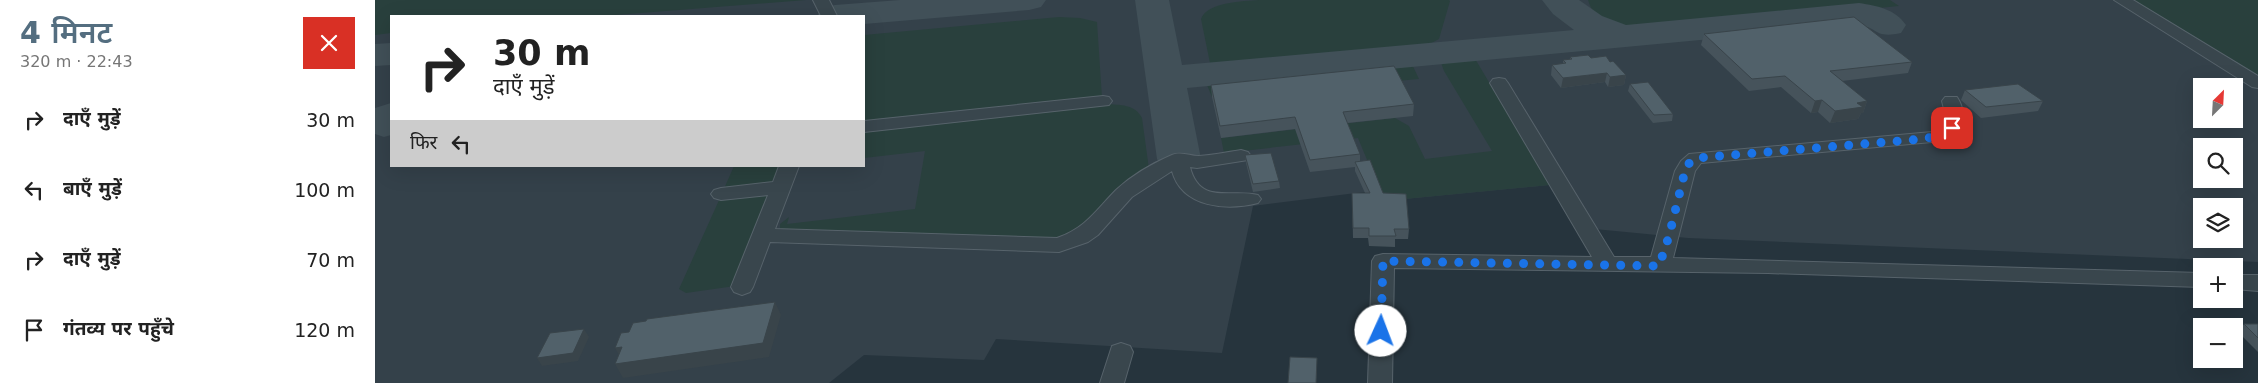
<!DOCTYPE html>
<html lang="hi">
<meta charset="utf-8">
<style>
:root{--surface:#fff;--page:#f6f6f6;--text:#222;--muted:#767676;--accent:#546e80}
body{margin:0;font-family:"DejaVu Sans","Noto Sans Devanagari",sans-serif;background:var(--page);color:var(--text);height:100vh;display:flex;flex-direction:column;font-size:19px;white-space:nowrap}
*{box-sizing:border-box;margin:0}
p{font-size:16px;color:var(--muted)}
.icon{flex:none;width:28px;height:28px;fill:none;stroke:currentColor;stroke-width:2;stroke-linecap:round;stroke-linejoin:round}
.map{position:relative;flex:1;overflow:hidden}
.panel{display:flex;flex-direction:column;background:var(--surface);width:375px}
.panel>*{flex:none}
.banner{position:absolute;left:15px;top:15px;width:475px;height:152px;border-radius:0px;box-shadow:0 5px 20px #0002;background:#fff;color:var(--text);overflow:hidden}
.needle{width:32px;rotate:24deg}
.buttons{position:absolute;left:1818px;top:78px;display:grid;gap:10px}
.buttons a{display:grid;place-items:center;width:50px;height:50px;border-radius:0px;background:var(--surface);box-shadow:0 5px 20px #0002;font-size:25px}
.pin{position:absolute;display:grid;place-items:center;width:42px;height:42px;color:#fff;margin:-21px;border-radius:10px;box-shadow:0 2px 8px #0006}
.me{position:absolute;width:55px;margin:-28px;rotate:2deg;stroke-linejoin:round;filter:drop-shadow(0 0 4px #0008)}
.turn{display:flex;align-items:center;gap:18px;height:105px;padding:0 20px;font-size:22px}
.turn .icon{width:65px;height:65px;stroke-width:2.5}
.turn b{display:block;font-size:35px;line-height:42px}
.then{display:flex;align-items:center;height:48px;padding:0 20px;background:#0003;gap:10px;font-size:19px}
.round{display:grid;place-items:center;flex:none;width:52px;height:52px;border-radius:0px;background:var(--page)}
.overview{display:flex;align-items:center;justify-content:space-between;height:85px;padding:0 20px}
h1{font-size:30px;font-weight:600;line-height:38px;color:var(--accent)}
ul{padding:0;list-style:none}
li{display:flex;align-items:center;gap:15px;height:70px;padding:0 20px}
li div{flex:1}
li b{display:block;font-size:19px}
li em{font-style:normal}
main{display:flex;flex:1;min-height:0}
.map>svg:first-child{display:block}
</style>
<main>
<section class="panel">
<div class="overview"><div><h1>4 मिनट</h1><p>320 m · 22:43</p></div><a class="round" style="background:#d93025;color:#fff"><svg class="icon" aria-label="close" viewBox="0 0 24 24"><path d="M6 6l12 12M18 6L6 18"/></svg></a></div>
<ul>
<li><svg class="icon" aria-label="right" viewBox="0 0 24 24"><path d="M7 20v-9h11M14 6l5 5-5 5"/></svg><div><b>दाएँ मुड़ें</b></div><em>30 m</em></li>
<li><svg class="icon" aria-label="left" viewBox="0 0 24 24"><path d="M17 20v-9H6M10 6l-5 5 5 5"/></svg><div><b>बाएँ मुड़ें</b></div><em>100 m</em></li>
<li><svg class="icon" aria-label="right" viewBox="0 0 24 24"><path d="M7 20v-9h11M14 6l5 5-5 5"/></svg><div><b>दाएँ मुड़ें</b></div><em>70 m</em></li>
<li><svg class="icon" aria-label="arrive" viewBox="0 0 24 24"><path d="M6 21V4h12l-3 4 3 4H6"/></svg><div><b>गंतव्य पर पहुँचे</b></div><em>120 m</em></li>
</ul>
</section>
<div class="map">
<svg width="1883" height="383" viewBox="0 0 1883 383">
<rect width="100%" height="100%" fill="#26343d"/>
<!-- airport -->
<path fill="#34414a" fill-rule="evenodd" d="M0,0H1883V262L1313,238L1199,227L1175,185L1009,201L1005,190L878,206L847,353L621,339L609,360L489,355L454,383H0ZM16,16H489V166H16ZM1826,86H1859V119H1826ZM1826,146H1859V179H1826ZM1826,206H1859V239H1826Z"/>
<!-- green -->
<path fill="#29403d" d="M0,0H431L228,16H16V33L0,35Z
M884,0H1074L1075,1L1064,39L1047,48L1019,53L844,68L835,63L826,19C832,2 869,1 884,0Z
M1213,0H1515L1524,6L1292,29C1263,31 1223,34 1213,0Z
M1752,0H1883V77Z
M684,17L705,18L722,22L727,98L489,124V35Z
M1099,57L1175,185L1009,201L983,138L849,153L846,138L1020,118L1034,126L1050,159L1117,151L1069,71L1065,60Z
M1035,60L1044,79L837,97L832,85L847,79Z
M731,104C745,105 760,104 767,118L774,169L713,226L676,241L405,231V224L414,217L412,224L540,209L550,151L489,158V129Z
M359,166H406L397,182L348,191Z
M395,194L360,286L311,293L304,289L345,198Z"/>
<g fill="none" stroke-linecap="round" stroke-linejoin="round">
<!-- taxiway -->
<path fill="#415058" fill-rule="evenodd" d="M525,0H671L666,7L654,10L489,24V16H442L447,8L460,5Z
M760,0H794L807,65L1199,30L1178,14L1167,0H1204L1227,16L1251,25L1484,3C1503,6 1520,9 1531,25L1526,33C1499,39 1503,27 1484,25L812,88L826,159L820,168L804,172L788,168L782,159Z
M16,43V65L0,66V44Z
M16,103V135L9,137L0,134V108Z"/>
<!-- minor casing -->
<g stroke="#57636b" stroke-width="2">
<path id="minor" d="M438,0H454L462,16H446Z
M1739,0H1758L1883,76V88L1877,87Z
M1124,78L1130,79L1133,83L1239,257H1276L1300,171L1306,161L1314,154L1557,132L1569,123L1570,113L1567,101L1570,97H1582C1594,115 1586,133 1568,141L1326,163L1320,171L1298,258L1826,273V287L1393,273L1019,268L1017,383H993L997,261L1000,256L1008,254L1217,257L1115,83L1118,79Z
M728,96L734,97L737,101L734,105L489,132V121Z
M866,150L873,152L876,156L873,160L822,168L815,167C825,206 856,188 883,195L886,199L883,203C852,211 807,208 797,171L757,197L723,235L713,242L684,252L395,242L378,287L375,292L367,295L359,292L356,287L393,195L346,200L339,198L336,194L339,190L346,188L398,182L404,166H424L400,229L682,238C711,228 721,210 741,190C756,176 778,163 797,155C806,151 815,156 824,156C838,155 852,152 866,150Z
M1859,275H1883V291L1859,289Z
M746,343L755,346L758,352L749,383H725L737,346Z"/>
</g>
<!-- minor -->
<use href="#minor" fill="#39464d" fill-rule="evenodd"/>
</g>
<!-- wall -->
<path fill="#46535b" d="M1329,34L1537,62L1533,73L1467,81L1492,101L1488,113H1486L1483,119L1455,123L1443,112L1436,113L1406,87L1374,91L1326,45Z
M1195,57L1216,58L1235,62L1251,75L1249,85L1233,87L1230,82L1186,88L1176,75L1177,65L1188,64V60L1195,59Z
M1255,84L1298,114L1297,121L1278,123L1253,91Z
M836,85L1039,104L1038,116L972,123L985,154V161L1034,229L1033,239H1020V247L994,246L993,238H978L977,193H990L980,171V167L935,172L920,129L846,138L837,97Z
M1590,90L1668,101L1663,111L1606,118L1586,100Z
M870,155L904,181L905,188L878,192L871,163Z
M1869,324H1883V352L1863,332Z"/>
<!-- shaded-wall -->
<path fill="#39444a" d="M1232,73L1230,82L1186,88L1188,78Z
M1251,75L1249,85L1233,87L1235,77Z
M1447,100L1443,112L1436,113L1440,101Z
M1492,101L1488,113H1486L1483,119L1455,123L1460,111L1482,103Z
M400,302L406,315L394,357L248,378L240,364Z
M209,329L214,337L203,361L167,366L162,358Z
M247,347L248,362L240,348Z"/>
<!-- building -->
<path fill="#51616a" stroke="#39444a" d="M1479,17L1537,62L1455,71L1492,101L1482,103L1488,107L1460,111L1447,100L1440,101L1410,76L1377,79L1329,34Z
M1213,55L1216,58L1231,56L1235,62L1238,61L1251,75L1235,77L1232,73L1188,78L1177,65L1191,63L1188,60L1197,59L1195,57Z
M1019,66L1039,104L968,112L985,154L935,160L920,117L845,126L836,85Z
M1273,82L1298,114L1279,115L1255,84Z
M1643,84L1668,101L1611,107L1590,90Z
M896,153L904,181L878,184L870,155Z
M995,160L1008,193L1031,194L1034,229H1019L1021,236H994V228H978L977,193H995L980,162Z
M400,302L388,343L240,364L247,347L240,348L246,333L254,332L258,323L271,321L272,319Z
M1869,324H1883V338Z
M209,329L198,353L162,358L175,333Z
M915,357L942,358L941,383H913Z"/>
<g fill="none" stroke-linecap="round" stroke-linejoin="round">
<!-- route -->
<path stroke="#1a73e8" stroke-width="9" stroke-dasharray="0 16.2" d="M1006,331L1008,261L1284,266L1294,236L1310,171L1312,165L1321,158L1548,139L1571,134L1577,128"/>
</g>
</svg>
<div class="buttons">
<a><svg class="needle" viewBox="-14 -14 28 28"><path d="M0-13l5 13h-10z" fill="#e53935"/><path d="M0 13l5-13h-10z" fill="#767676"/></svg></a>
<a><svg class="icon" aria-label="search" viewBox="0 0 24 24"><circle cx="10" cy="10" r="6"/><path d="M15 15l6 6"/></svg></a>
<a><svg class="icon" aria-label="layers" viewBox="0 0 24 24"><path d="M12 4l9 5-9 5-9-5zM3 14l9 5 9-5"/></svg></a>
<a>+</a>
<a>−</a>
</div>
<div class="pin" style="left:1577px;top:128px;background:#d93025"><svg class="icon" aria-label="arrive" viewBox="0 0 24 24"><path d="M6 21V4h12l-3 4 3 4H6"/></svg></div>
<svg class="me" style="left:1006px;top:331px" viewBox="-20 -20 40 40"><circle r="19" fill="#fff"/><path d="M0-13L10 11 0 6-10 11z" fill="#1a73e8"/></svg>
<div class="banner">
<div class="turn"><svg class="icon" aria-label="right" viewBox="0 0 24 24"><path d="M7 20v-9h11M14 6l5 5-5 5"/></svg><div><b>30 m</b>दाएँ मुड़ें</div></div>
<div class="then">फिर<svg class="icon" aria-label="left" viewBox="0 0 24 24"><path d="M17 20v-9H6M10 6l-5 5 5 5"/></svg></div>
</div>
</div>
</main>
